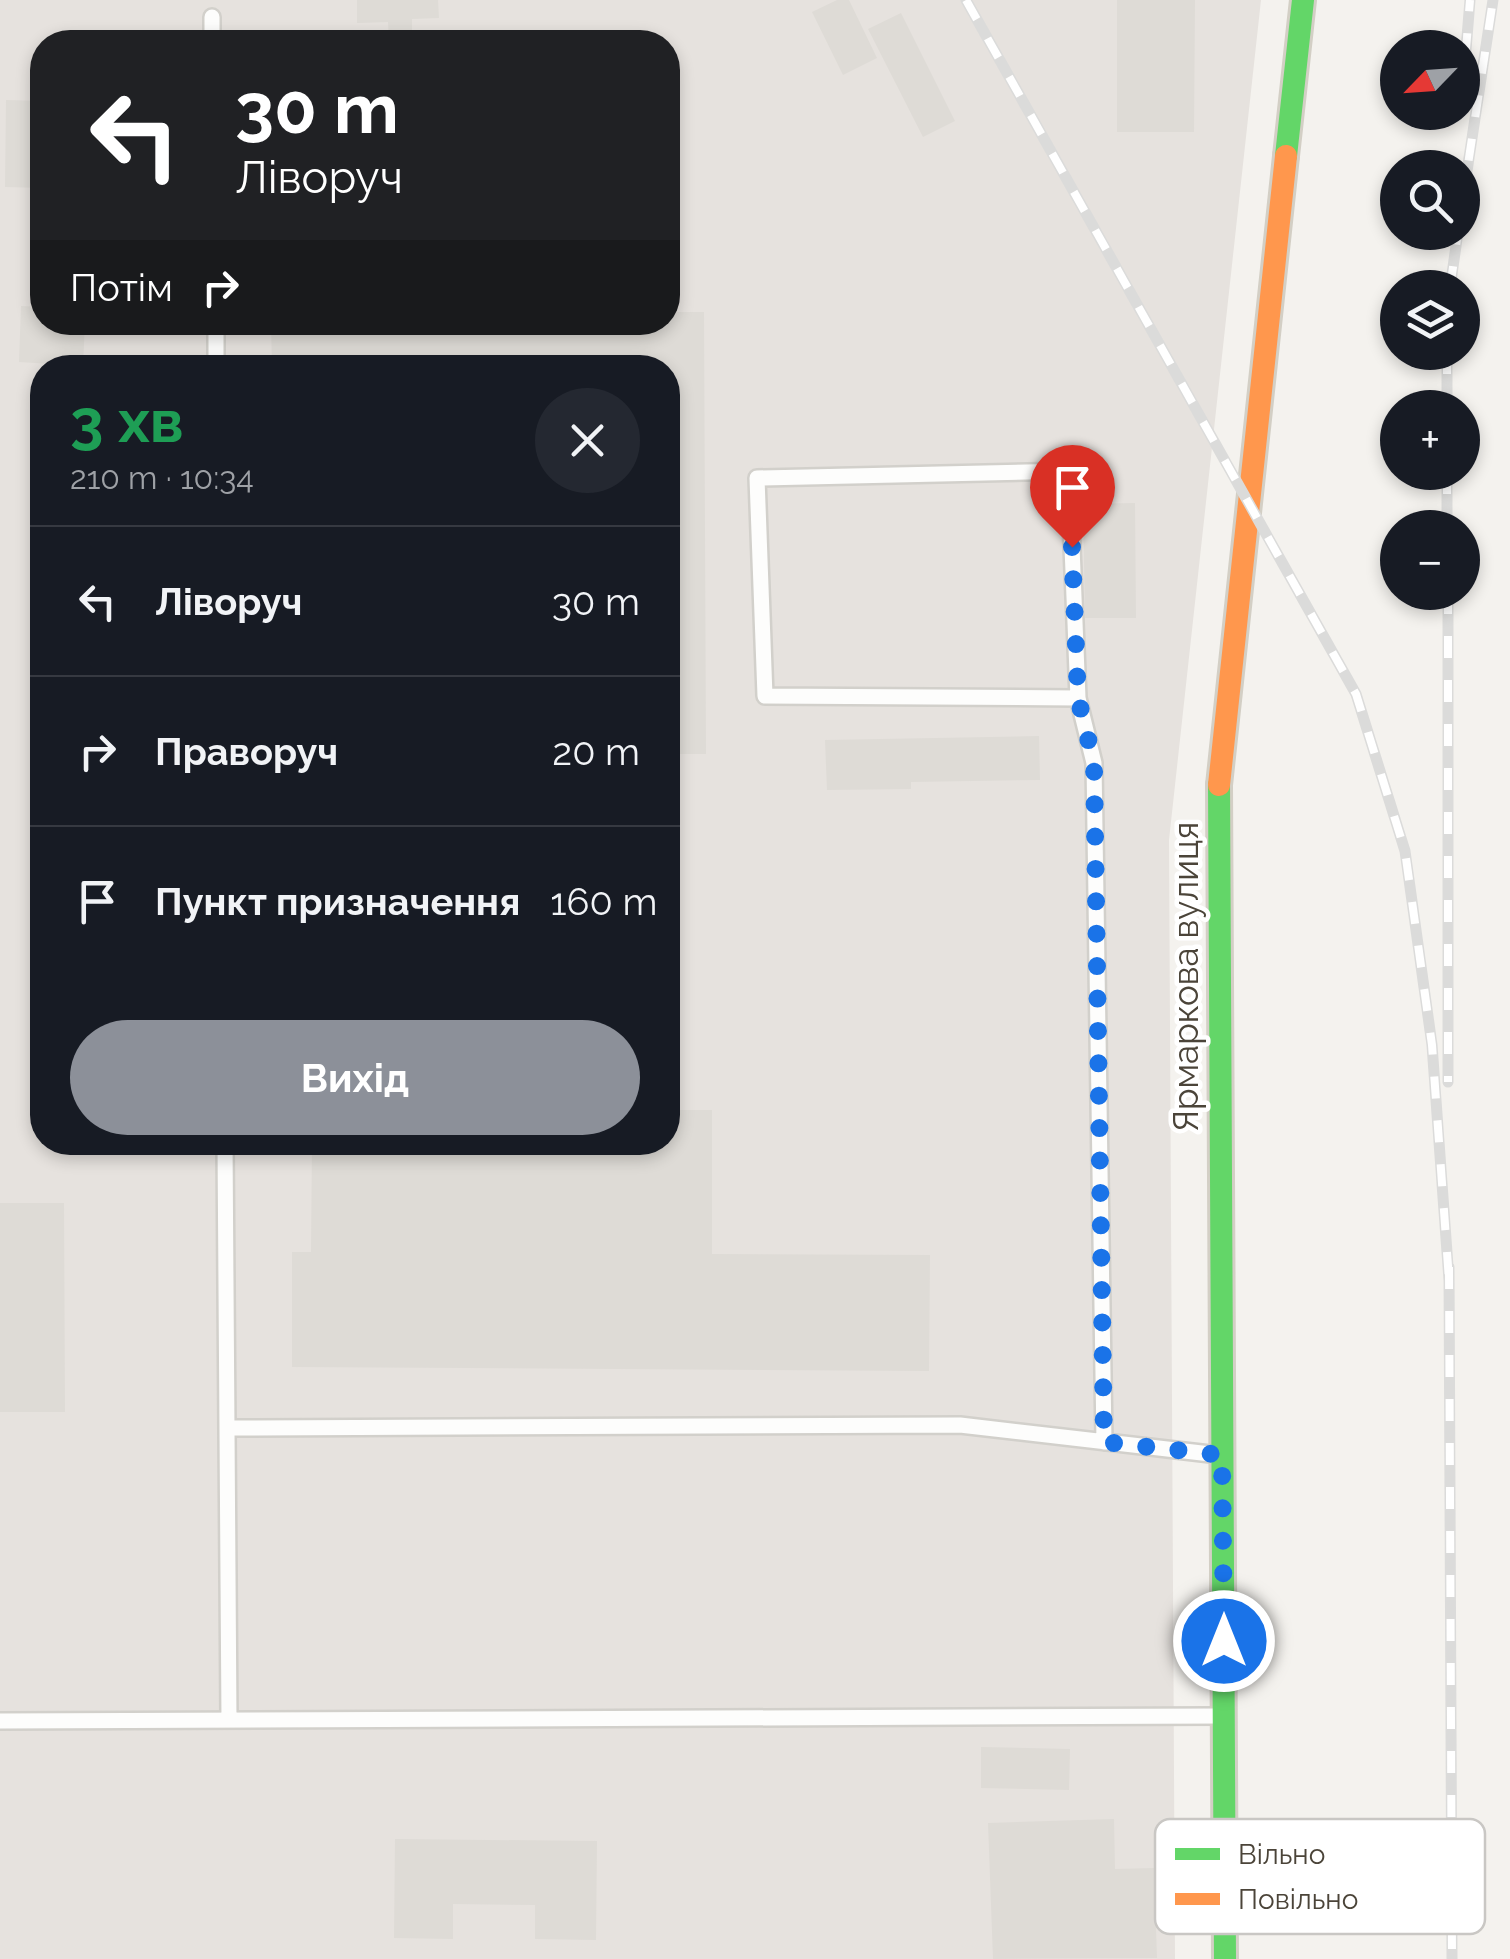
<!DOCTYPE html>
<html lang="uk">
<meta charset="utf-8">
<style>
:root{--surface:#171b24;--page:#242831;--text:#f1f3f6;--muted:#9ea1a6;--line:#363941;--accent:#8c9099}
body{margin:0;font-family:Raleway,sans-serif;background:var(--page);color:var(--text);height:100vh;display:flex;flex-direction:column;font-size:38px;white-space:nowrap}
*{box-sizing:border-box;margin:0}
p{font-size:32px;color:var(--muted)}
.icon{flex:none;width:55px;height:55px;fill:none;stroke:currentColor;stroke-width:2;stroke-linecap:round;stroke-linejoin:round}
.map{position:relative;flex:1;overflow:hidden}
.sheet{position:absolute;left:30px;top:355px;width:650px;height:800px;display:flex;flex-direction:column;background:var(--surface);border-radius:40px;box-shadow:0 5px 15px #0003}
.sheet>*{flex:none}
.hud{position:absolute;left:30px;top:30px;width:650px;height:305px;border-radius:40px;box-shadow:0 5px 15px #0003;background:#202124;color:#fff;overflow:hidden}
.needle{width:65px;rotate:245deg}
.fabs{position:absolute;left:1380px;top:30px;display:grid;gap:20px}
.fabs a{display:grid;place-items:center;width:100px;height:100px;border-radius:50%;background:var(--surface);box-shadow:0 5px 15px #0003;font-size:50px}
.pin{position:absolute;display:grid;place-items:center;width:85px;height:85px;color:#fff;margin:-102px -42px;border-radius:50% 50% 50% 0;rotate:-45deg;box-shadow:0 0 10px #0007}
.pin .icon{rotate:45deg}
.me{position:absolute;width:110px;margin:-55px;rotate:0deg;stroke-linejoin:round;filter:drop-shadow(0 0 8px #0008)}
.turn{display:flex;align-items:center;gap:35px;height:210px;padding:0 40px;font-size:45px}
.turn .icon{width:130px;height:130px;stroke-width:2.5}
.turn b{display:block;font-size:70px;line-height:85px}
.then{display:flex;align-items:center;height:95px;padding:0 40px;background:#0003;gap:20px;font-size:38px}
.round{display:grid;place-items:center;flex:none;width:105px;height:105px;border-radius:52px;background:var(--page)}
.summary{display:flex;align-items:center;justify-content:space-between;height:170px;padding:0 40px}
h1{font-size:60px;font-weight:700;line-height:75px;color:#1e9e55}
.primary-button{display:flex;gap:20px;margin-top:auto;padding:20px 40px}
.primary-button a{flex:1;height:115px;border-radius:60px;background:var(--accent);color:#fff;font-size:40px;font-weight:700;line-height:115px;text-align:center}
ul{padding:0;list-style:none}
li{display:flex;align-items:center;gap:30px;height:150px;padding:0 40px;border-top:2px solid var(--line)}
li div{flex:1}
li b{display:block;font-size:38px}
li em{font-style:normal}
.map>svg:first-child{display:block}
</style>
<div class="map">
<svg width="1510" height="1959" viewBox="0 0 1510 1959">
<rect width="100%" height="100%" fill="#f4f2ee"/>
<!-- industrial -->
<path fill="#e6e2de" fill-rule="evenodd" d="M0,0H1261L1169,840L1175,1959H0ZM42,42H668V322H42ZM42,368H668V1142H42Z"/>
<!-- building -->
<path fill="#dedbd6" d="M357,0H438L439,18L412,19V42H389L388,22L357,23Z
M837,0H849L877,58L843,75L812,12Z
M1117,0H1195L1194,132H1117Z
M901,13L955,121L923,137L868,29Z
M270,31L344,33V42H270Z
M6,100L42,101V188L5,187Z
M21,306L42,307V322H85L83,366L19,362Z
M668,312H704L706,754H668V368H272L271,322H668Z
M1135,503L1136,618H1085L1083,504Z
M1039,736L1040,780L911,782V789L827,790L825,740Z
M668,1110H712V1254L930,1255L929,1371L292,1367V1252H311L312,1142H668Z
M0,1203H64L65,1412H0Z
M981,1747L1070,1749L1069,1790L981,1788Z
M1114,1819L1115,1869L1154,1868L1157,1958L993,1959L988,1823Z
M395,1839L597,1841L596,1940L535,1939V1905L453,1904V1939L394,1938Z"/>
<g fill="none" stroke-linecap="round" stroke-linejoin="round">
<!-- lane casing -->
<g stroke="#d2d0cb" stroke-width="20">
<path id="lane" d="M212,17V42
M216,322V368
M1078,698L1069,471L757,478L765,696L1078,698L1094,763L1104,1442
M225,1142L229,1720
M228,1428L960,1425L1219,1455
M0,1721L1221,1716"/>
</g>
<!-- fast casing -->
<g stroke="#d3cfc5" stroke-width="28">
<path id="fast" d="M1286,156L1303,0
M1219,785L1225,1959"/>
</g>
<!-- slow casing -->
<g stroke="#d3cfc5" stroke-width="28">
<path id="slow" d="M1219,785L1286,156"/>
</g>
<!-- lane -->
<use href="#lane" stroke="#fdfdfc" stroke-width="15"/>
<!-- fast -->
<use href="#fast" stroke="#63d668" stroke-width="22"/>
<!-- slow -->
<use href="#slow" stroke="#ff974d" stroke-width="22"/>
<!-- rail casing -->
<g stroke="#dbdbda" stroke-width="11">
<path id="rail" d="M966,0L1356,694L1405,851L1432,1045L1449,1280
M1462,99L1470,0
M1462,204L1493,0
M1450,288L1458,232
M1447,352V408
M1447,472V528
M1448,592V1082
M1449,1267L1452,1959"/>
</g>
<!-- rail -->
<use href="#rail" stroke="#fff" stroke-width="8" stroke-dasharray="22" stroke-linecap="butt"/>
</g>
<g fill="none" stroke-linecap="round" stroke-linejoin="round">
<!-- route -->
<path stroke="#1a73e8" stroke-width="18" stroke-dasharray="0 32.4" d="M1072,547L1078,698L1094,763L1104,1442L1222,1455L1224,1641"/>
</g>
<g text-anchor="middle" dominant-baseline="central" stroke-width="9" stroke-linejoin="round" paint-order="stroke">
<!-- street labels -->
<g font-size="35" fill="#4b4439" stroke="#fff">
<text transform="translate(1185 977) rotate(-90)">Ярмаркова вулиця</text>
</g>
</g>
<!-- legend -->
<rect x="1155" y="1819" width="330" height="115" rx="15" fill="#fff" stroke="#c9c7c4" stroke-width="2.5"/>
<rect x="1175" y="1848" width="45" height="12" fill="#63d668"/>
<rect x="1175" y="1893" width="45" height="12" fill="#ff974d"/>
<g font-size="28" fill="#4b4439">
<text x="1238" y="1864">Вільно</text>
<text x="1238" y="1909">Повільно</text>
</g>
</svg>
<div class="fabs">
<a><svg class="needle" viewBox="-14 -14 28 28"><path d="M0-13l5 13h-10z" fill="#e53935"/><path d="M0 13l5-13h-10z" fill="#9ea1a6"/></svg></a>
<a><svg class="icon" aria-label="search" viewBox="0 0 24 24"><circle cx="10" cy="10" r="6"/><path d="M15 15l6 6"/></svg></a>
<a><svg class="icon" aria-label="layers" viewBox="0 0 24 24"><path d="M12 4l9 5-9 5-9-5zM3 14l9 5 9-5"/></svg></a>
<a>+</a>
<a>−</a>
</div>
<div class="pin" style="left:1072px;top:547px;background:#d93025"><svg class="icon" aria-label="arrive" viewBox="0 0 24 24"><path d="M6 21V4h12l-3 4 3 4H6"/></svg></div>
<svg class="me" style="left:1224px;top:1641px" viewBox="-20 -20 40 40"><circle r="17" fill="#1a73e8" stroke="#fff" stroke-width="3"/><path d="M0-11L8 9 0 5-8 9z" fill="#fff"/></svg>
<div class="hud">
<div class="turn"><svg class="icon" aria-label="left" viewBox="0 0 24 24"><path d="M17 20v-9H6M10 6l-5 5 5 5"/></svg><div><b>30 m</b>Ліворуч</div></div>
<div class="then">Потім<svg class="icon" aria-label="right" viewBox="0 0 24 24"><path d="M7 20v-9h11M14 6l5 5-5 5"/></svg></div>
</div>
<section class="sheet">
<div class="summary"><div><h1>3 хв</h1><p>210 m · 10:34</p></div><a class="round"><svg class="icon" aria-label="close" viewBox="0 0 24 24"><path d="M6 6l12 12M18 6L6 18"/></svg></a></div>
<ul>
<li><svg class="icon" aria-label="left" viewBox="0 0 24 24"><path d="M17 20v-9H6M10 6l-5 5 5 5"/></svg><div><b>Ліворуч</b></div><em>30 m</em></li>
<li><svg class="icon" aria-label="right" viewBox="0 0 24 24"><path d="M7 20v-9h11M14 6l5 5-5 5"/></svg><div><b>Праворуч</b></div><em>20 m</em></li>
<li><svg class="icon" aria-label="arrive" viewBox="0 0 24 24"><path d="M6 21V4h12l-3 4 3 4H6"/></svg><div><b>Пункт призначення</b></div><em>160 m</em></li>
</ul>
<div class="primary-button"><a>Вихід</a></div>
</section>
</div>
